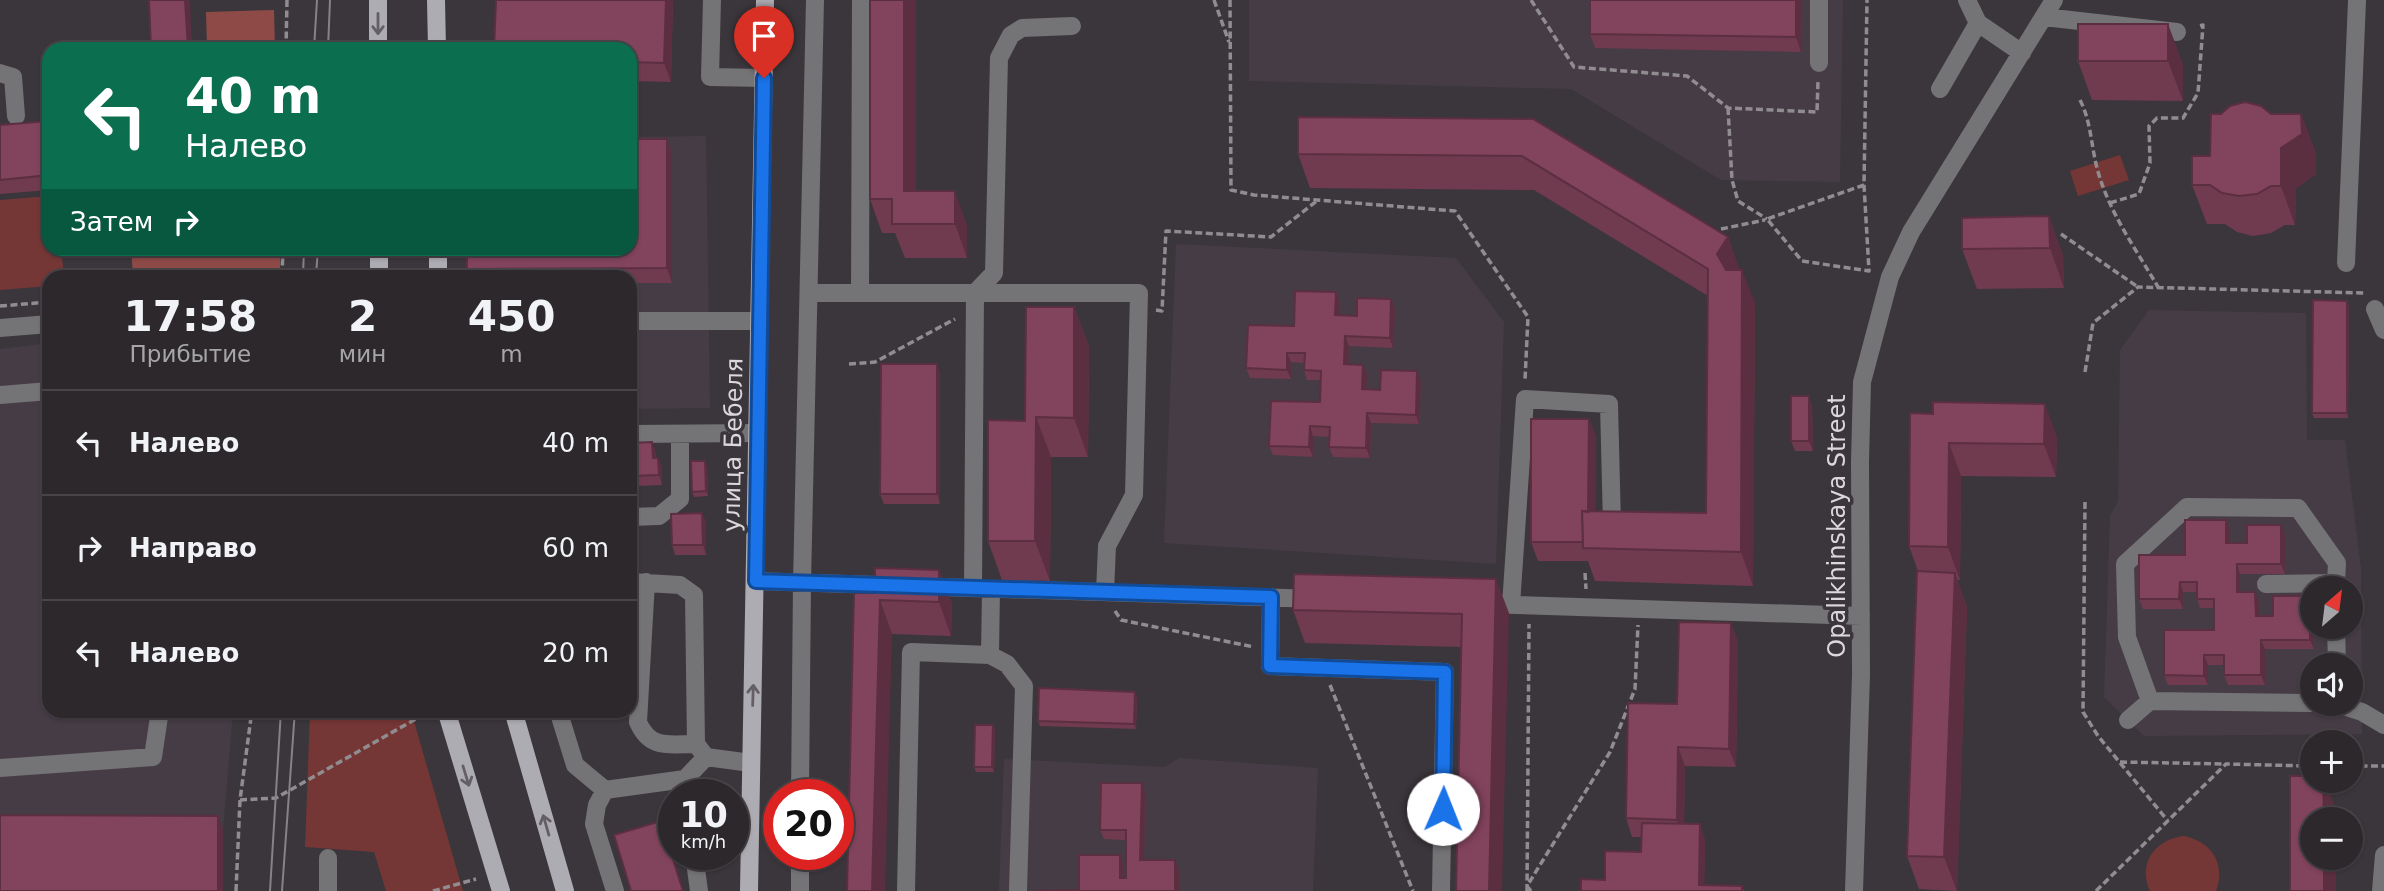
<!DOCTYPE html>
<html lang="ru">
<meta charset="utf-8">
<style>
:root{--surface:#2c282c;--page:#383438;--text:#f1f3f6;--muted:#a6a6a9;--line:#484448}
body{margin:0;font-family:"DejaVu Sans",sans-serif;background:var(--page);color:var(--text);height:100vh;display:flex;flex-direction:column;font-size:26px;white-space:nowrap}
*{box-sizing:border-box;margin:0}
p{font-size:23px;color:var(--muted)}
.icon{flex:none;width:38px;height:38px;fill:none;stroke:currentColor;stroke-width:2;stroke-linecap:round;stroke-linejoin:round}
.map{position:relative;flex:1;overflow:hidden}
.side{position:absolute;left:42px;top:270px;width:595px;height:448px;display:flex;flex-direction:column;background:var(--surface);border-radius:21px;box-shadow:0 2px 5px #0004,0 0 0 2px var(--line)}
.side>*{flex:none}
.guide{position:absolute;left:42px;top:42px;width:595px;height:214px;border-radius:21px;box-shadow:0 2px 5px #0004,0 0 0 2px var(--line);background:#0b6e4f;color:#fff;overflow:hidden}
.needle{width:46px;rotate:28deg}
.controls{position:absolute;left:2300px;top:576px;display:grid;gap:14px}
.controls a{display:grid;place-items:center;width:63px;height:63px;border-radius:50%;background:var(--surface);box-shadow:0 2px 5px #0004,0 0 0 2px var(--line);font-size:35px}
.speed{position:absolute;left:658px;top:779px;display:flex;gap:14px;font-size:35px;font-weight:700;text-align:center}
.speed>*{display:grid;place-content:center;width:91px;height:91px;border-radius:50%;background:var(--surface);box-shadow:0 2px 5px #0004,0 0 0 2px var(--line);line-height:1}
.speed small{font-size:18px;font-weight:400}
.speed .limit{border:10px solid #d22;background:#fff;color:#111}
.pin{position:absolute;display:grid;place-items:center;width:60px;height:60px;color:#fff;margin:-72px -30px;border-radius:50% 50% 50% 0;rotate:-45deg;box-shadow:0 0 7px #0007}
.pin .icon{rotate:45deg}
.me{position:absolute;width:77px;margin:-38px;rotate:1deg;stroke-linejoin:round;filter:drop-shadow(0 0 5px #0008)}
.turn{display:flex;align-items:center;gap:24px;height:147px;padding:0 28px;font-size:32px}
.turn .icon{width:91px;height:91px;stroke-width:2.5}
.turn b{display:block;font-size:49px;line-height:60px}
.then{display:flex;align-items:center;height:66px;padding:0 28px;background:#0003;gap:14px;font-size:26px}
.eta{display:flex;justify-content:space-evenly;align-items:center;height:119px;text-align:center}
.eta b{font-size:42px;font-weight:600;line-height:49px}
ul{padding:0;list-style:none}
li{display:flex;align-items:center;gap:21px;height:105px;padding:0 28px;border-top:2px solid var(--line)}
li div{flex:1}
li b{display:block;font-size:26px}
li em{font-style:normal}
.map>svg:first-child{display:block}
</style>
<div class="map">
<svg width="2384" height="891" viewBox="0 0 2384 891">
<rect width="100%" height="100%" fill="#3b363b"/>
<!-- built -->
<path fill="#463c46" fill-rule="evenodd" d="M1249,0H1843L1840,182L1721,180L1571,89L1249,81Z
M706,136L710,408L630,409V137Z
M1176,244L1456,258L1504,322L1496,564L1164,543Z
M2149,310L2306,313L2307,440H2345L2361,568L2362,734L2144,736L2104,697L2110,516L2118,501L2120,350ZM2312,588H2350V626H2312ZM2312,665H2350V704H2312Z
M49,343V710L233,711L223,830V891H0V349Z
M1179,758L1318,768L1313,891H999L1004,759L1165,767Z"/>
<!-- green -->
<path fill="#753735" d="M2120,155L2129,180L2078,196L2070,171Z
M49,196V248L61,249L64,276H49V286L0,290V200Z
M310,711H411L463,891H386L374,852L305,847Z
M2184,836C2212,842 2226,864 2216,891H2150C2137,863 2156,839 2184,836Z"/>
<!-- forest -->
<path fill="#8e4a47" d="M274,10L275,49H207L206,12Z
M131,249H280V276H133Z"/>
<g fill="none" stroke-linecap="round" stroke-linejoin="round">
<!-- path -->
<path stroke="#908c90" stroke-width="3.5" stroke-dasharray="7 3.5" stroke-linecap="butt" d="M1214,0L1229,42
M1230,0L1231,190L1254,195L1455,211L1528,317L1525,380
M1531,0L1574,67L1687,76L1728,108L1817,112L1818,81
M286,49L287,0
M2080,100C2092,123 2091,150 2099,175C2111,215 2137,251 2158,287
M1728,108L1732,180L1738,201L1767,219
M1864,185L1767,219L1802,261L1869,271L1864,185L1867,0
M2110,203L2139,194L2150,163L2149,126L2157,118H2183L2198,93L2203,25L2199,26
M1721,229L1765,220
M2061,234L2138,287
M282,276L283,248
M0,306L49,302
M1156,310L1162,311L1166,231L1271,237L1318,200
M849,364L875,362L955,319
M2085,372L2093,323L2138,287L2365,293
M2085,502L2083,712L2098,736L2168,821
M1585,573L1586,589
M1115,611L1121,620L1254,647
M1330,685L1413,891
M2120,762L2226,764
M2350,766H2384
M240,800L276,798L421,716
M236,891L240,800L252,710
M433,891L476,879
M1527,891L1529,624
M1531,891L1527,886L1610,752L1635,689L1638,625
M2096,891L2226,764L2312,766"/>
<!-- minor -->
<path stroke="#747376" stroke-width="18" d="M712,0L710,77L764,78
M1967,0L1978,23L2022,53
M2044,17L2177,32
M1819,63V0
M0,73L13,77L16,116
M1940,89L1978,23
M2346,263L2357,1
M810,293H1139L1134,495L1107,546L1105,592
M860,293L861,0
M2375,309L2384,330
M630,321H760
M0,328L49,324
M0,395L49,391
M630,434L757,433
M630,517L659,516L680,499V434
M756,581L1316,599
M630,582L680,585L694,595L696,744L706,757L751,763
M646,582L638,722C650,750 669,744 696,744
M973,588L975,293L994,273L999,58L1011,35L1022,28L1072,26
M1271,597L1270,666L1445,672L1441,891
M1483,604L1861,616
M1511,605L1525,399L1609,404L1612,525H1620
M2336,626L2337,665
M990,655L1007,664L1024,686L1018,891
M2150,701L2312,703
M2337,704L2362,712L2384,725
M558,710L575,765L605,790L685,779L706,757
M2128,720L2150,701L2127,637L2125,564L2187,507L2298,508L2337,563L2336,583L2266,584
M0,768L153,757L160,710
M605,790L597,805L594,824L615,891
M800,794L802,583L815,0
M694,854L699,891
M328,891V858
M800,891V854
M906,891L911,652L990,655L991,589
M1854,891L1861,675L1860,462L1862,382L1890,277L1911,232L2054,0
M2381,891L2384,855"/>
<!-- major -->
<path stroke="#aeacb3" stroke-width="18" d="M378,0V49
M436,0L437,49
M379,248V276
M438,248V276
M446,710L501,891
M513,710L565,891
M749,891L765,0"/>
<!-- tram -->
<path stroke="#868286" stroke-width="2" d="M314,49L317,0
M328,49L330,0
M303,276L304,248
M316,276L318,248
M270,891L281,710
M282,891L295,710"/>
</g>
<!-- wall -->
<path fill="#703a4f" d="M673,0L671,82L630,81V49Z
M870,0H916V191L967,225V258H905L895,233H882L870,199Z
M1802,0L1801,52L1595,48L1590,34Z
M2078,24L2183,64V101L2092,100L2078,61Z
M2271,114H2301L2316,154V174L2296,188L2295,225H2285L2271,233L2253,236L2237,232L2225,224H2207L2192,185L2210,156Z
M1533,119L1728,237L1739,270L1755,303L1753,586L1595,581L1588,561H1538L1531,542L1589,419L1596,437L1595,512L1706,513L1708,296L1534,190L1310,188L1298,154Z
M49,121V190L0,194V125Z
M667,139L672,154V283H630V276H470L467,269Z
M2049,216L2063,256L2064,288L1977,289L1962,249Z
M1336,292L1340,302L1339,316H1357L1391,299L1395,309L1393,348L1349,346L1348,364L1363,365L1367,374L1366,389L1380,390L1421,381L1419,424L1371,423L1370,458L1333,457L1329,447V437L1313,436V457L1273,455L1269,446L1320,402L1321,380H1307L1304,370V363L1291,362V379L1250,378L1246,368L1294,326Z
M2347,301L2349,306L2348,418H2314L2312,413Z
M1074,307L1089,347L1088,457H1051L1050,581L1002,580L988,541L1025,421Z
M940,373V504H884L880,494Z
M1812,406L1813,451H1795L1791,441Z
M1910,413L2057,437L2056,477L1961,476L1960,580H1957L1967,607L1957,891L1919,889L1907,856L1918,571L1909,546Z
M630,443L656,452V458L662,467V485L637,486L633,476V469H630Z
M705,461L707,466L708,496L694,497L692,492Z
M702,513L706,523V555H675L672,545Z
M2281,525L2285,535V574H2240V592H2255L2259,602V616H2273L2310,596L2312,601V626L2314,649H2265V685H2228L2224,675V665H2208V685H2168L2164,675L2214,630V608H2200L2197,599V592H2183V609H2143L2139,599L2185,555L2230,530V543H2247Z
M939,570L952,604L951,636L892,634L875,593Z
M1293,610L1509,613L1461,647L1305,643Z
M1731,623L1738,642L1736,767L1685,766L1684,824L1705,839L1704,886H1742L1744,891H1581L1605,880L1641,852V837H1632L1626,818L1677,704Z
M1137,696L1136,729L1040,726L1038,721Z
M578,710H629V711Z
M993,725L995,730L994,772H976L974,767Z
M1142,783L1145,793L1144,860H1175L1179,870V891H1033L1079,890L1124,865V878H1126V840L1104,839L1100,830Z"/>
<!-- shaded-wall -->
<path fill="#5b2f40" d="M185,0H190L192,49L188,48Z
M666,0H673L671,82L664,63Z
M904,0H916V225L904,191Z
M1796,0H1802L1801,52L1796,37Z
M2168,24L2183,64V101L2168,61Z
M2301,114L2316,154V174L2296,188L2295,225L2281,186V148Z
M667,139L672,154V283L667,268Z
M955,191L967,225V258L955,224Z
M2049,216L2063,256L2064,288L2050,248Z
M1728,237L1740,271L1729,288L1717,254Z
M1742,270L1755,303L1753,586L1741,552Z
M1336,292L1340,302L1339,325L1335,315Z
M1391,299L1395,309L1393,348L1390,338Z
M2347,301L2349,306L2348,418L2347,413Z
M1074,307L1089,347L1088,457L1074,418Z
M1345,336L1349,346L1348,374L1344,364Z
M1287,353L1291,362V379L1287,370Z
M937,364L940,373V504L937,494Z
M1363,365L1367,374L1366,399L1362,389Z
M1417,371L1421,381L1419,424L1416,415Z
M1809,396L1812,406L1813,451L1809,441Z
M2045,404L2057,437L2056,477L2044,444Z
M1367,413L1371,423L1370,458L1366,448Z
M1036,417L1051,457L1050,581L1035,541Z
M1589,419L1596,437L1595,548L1588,542Z
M1310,426L1313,436V457L1309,447Z
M652,442L656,452V468L653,458Z
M1949,443L1961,476L1960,580L1948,547Z
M658,458L662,467V485L659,475Z
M705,461L707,466L708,496L706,491Z
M702,513L706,523V555L703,545Z
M2226,520L2230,530V553L2226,543Z
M2281,525L2285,535V574L2281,564Z
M2237,564L2240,574V601L2237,592Z
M939,570L952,604L951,636L939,602Z
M1955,573L1967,607L1957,891L1944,857Z
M1496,579L1509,613L1502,891H1489Z
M2180,582L2183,592V609L2179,599Z
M2255,592L2259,602V626L2256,616Z
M2310,596L2312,601V626H2313L2314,649L2310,640Z
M880,600L892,634L885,891H872Z
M1731,623L1738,642L1736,767L1729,749Z
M2261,640L2265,649V685L2261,675Z
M2204,655L2208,665V685L2204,676Z
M1135,692L1137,696L1136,729L1134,724Z
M993,725L995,730L994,772L992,767Z
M1678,747L1685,766L1684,838L1677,820Z
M2323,780H2325L2336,810V819H2324Z
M1142,783L1145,793L1144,870L1140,860Z
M218,816L223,830V891H218Z
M1700,824L1705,839L1704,891L1699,885Z
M1120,855L1124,865V888L1120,878Z
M2324,858H2336V891H2324Z
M1175,860L1179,870V891H1175Z"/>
<!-- building -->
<path fill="#82435c" stroke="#5b2f40" stroke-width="2" d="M149,0H185L188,48L151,49Z
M496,0H666L664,63L630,62V49H494Z
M870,0H904V191H955V224H892V199H870Z
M1590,0H1796V37L1590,34Z
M2078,24H2168V61H2078Z
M2245,102L2261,106L2271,114H2301L2302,134L2281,148V186H2271L2257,194L2239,196L2222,193L2210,185H2192V156H2210L2211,114H2221L2230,106Z
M1298,117L1533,119L1728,237L1717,254L1726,270H1742L1741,552L1583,548L1582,511L1706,513L1708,269L1522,156L1298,154Z
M49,121V175L0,180V125Z
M630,139H667V268L467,269V248H630Z
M2049,216L2050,248L1962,249V218Z
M1295,291L1336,292L1335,315L1357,316V298L1391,299L1390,338L1345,336L1344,364L1363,365L1362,389L1380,390L1381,370L1417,371L1416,415L1367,413L1366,448L1329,447L1330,427L1310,426L1309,447L1269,446L1271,401L1320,402L1321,371L1304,370L1305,353H1287V370L1246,368L1248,325L1294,326Z
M2313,300L2347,301V413H2312Z
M1026,307H1074V418L1036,417L1035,541H988V420L1025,421Z
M881,364H937V494H880Z
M1791,396H1809V441H1791Z
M1933,402L2045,404L2044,444L1949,443L1948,547L1909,546L1910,413L1933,414Z
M1531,419H1589L1588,512L1582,511L1583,542H1531Z
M652,442L653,458H658L659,475L633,476V459H630V443Z
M691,461H705L706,491L692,492Z
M702,513L703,545H672L671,514Z
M2185,520H2226V543H2247V525H2281V564H2237V592H2255L2256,616H2273V596H2310V640H2261V675H2224V655H2204V676L2164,675V630H2214V599H2197V582H2180L2179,599H2139V555H2185Z
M875,568L939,570V602L880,600L872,891H847L854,593H875Z
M1917,571L1955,573L1944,857L1907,856Z
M1294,574L1496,579L1489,891H1456L1462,614L1293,610Z
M1679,622L1731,623L1729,749L1678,747L1677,820L1626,818L1628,703L1677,704Z
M1039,688L1135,692L1134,724L1038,721Z
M975,725H993L992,767H974Z
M2290,776H2312V780H2323L2324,819H2312V858H2324V891H2290Z
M1101,783H1142L1140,860H1175V891H1033L1079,890V855H1120V878H1126V830H1100Z
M0,815L218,816V891H0Z
M661,821L683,891H631L614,835Z
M1642,823L1700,824L1699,885L1742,886V891H1581V879L1605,880V851L1641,852Z"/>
<!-- one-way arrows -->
<defs><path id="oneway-shaft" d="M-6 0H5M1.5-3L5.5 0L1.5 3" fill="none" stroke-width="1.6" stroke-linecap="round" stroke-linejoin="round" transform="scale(1.75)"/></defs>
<g stroke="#635f65">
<use href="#oneway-shaft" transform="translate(378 24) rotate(90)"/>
<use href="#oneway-shaft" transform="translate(753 695) rotate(-88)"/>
<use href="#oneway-shaft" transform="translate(466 776) rotate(73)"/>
<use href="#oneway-shaft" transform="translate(546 825) rotate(-106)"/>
</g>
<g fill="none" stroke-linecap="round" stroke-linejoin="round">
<!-- route casing -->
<g stroke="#114b97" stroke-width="18">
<path id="route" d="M764,78L756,581L1271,597L1270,666L1445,672L1443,809"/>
</g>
<!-- route -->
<use href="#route" stroke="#1a73e8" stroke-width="12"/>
</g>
<g text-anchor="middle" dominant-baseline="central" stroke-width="7" stroke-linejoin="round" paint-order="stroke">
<!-- street labels -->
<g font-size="24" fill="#dbd8db" stroke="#3b363b">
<text transform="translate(733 445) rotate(-89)">улица Бебеля</text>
<text transform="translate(1837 526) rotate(-90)">Opalikhinskaya Street</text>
</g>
</g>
</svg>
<div class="controls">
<a><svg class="needle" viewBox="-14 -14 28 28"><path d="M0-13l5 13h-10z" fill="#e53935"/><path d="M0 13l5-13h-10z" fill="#a6a6a9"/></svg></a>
<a><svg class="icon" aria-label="sound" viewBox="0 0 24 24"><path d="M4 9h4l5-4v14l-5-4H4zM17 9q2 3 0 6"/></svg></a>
<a>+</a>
<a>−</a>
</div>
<div class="speed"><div>10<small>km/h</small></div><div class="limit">20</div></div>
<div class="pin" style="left:764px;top:78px;background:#d93025"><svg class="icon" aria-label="arrive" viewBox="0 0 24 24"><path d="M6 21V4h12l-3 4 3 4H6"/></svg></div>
<svg class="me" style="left:1443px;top:809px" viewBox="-20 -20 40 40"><circle r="19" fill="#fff"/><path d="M0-13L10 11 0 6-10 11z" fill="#1a73e8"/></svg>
<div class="guide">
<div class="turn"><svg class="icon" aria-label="left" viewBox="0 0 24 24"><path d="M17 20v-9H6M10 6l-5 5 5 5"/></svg><div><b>40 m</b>Налево</div></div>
<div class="then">Затем<svg class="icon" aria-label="right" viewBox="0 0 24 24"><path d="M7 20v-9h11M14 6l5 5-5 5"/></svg></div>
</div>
<section class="side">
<div class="eta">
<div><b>17:58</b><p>Прибытие</p></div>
<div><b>2</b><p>мин</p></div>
<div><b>450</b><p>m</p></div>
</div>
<ul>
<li><svg class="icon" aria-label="left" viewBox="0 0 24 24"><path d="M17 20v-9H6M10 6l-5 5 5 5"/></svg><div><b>Налево</b></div><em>40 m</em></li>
<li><svg class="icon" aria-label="right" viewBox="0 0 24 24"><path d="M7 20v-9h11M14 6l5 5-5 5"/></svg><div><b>Направо</b></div><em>60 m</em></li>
<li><svg class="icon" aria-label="left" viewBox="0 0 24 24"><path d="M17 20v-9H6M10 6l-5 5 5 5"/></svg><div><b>Налево</b></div><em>20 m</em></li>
</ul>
</section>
</div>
